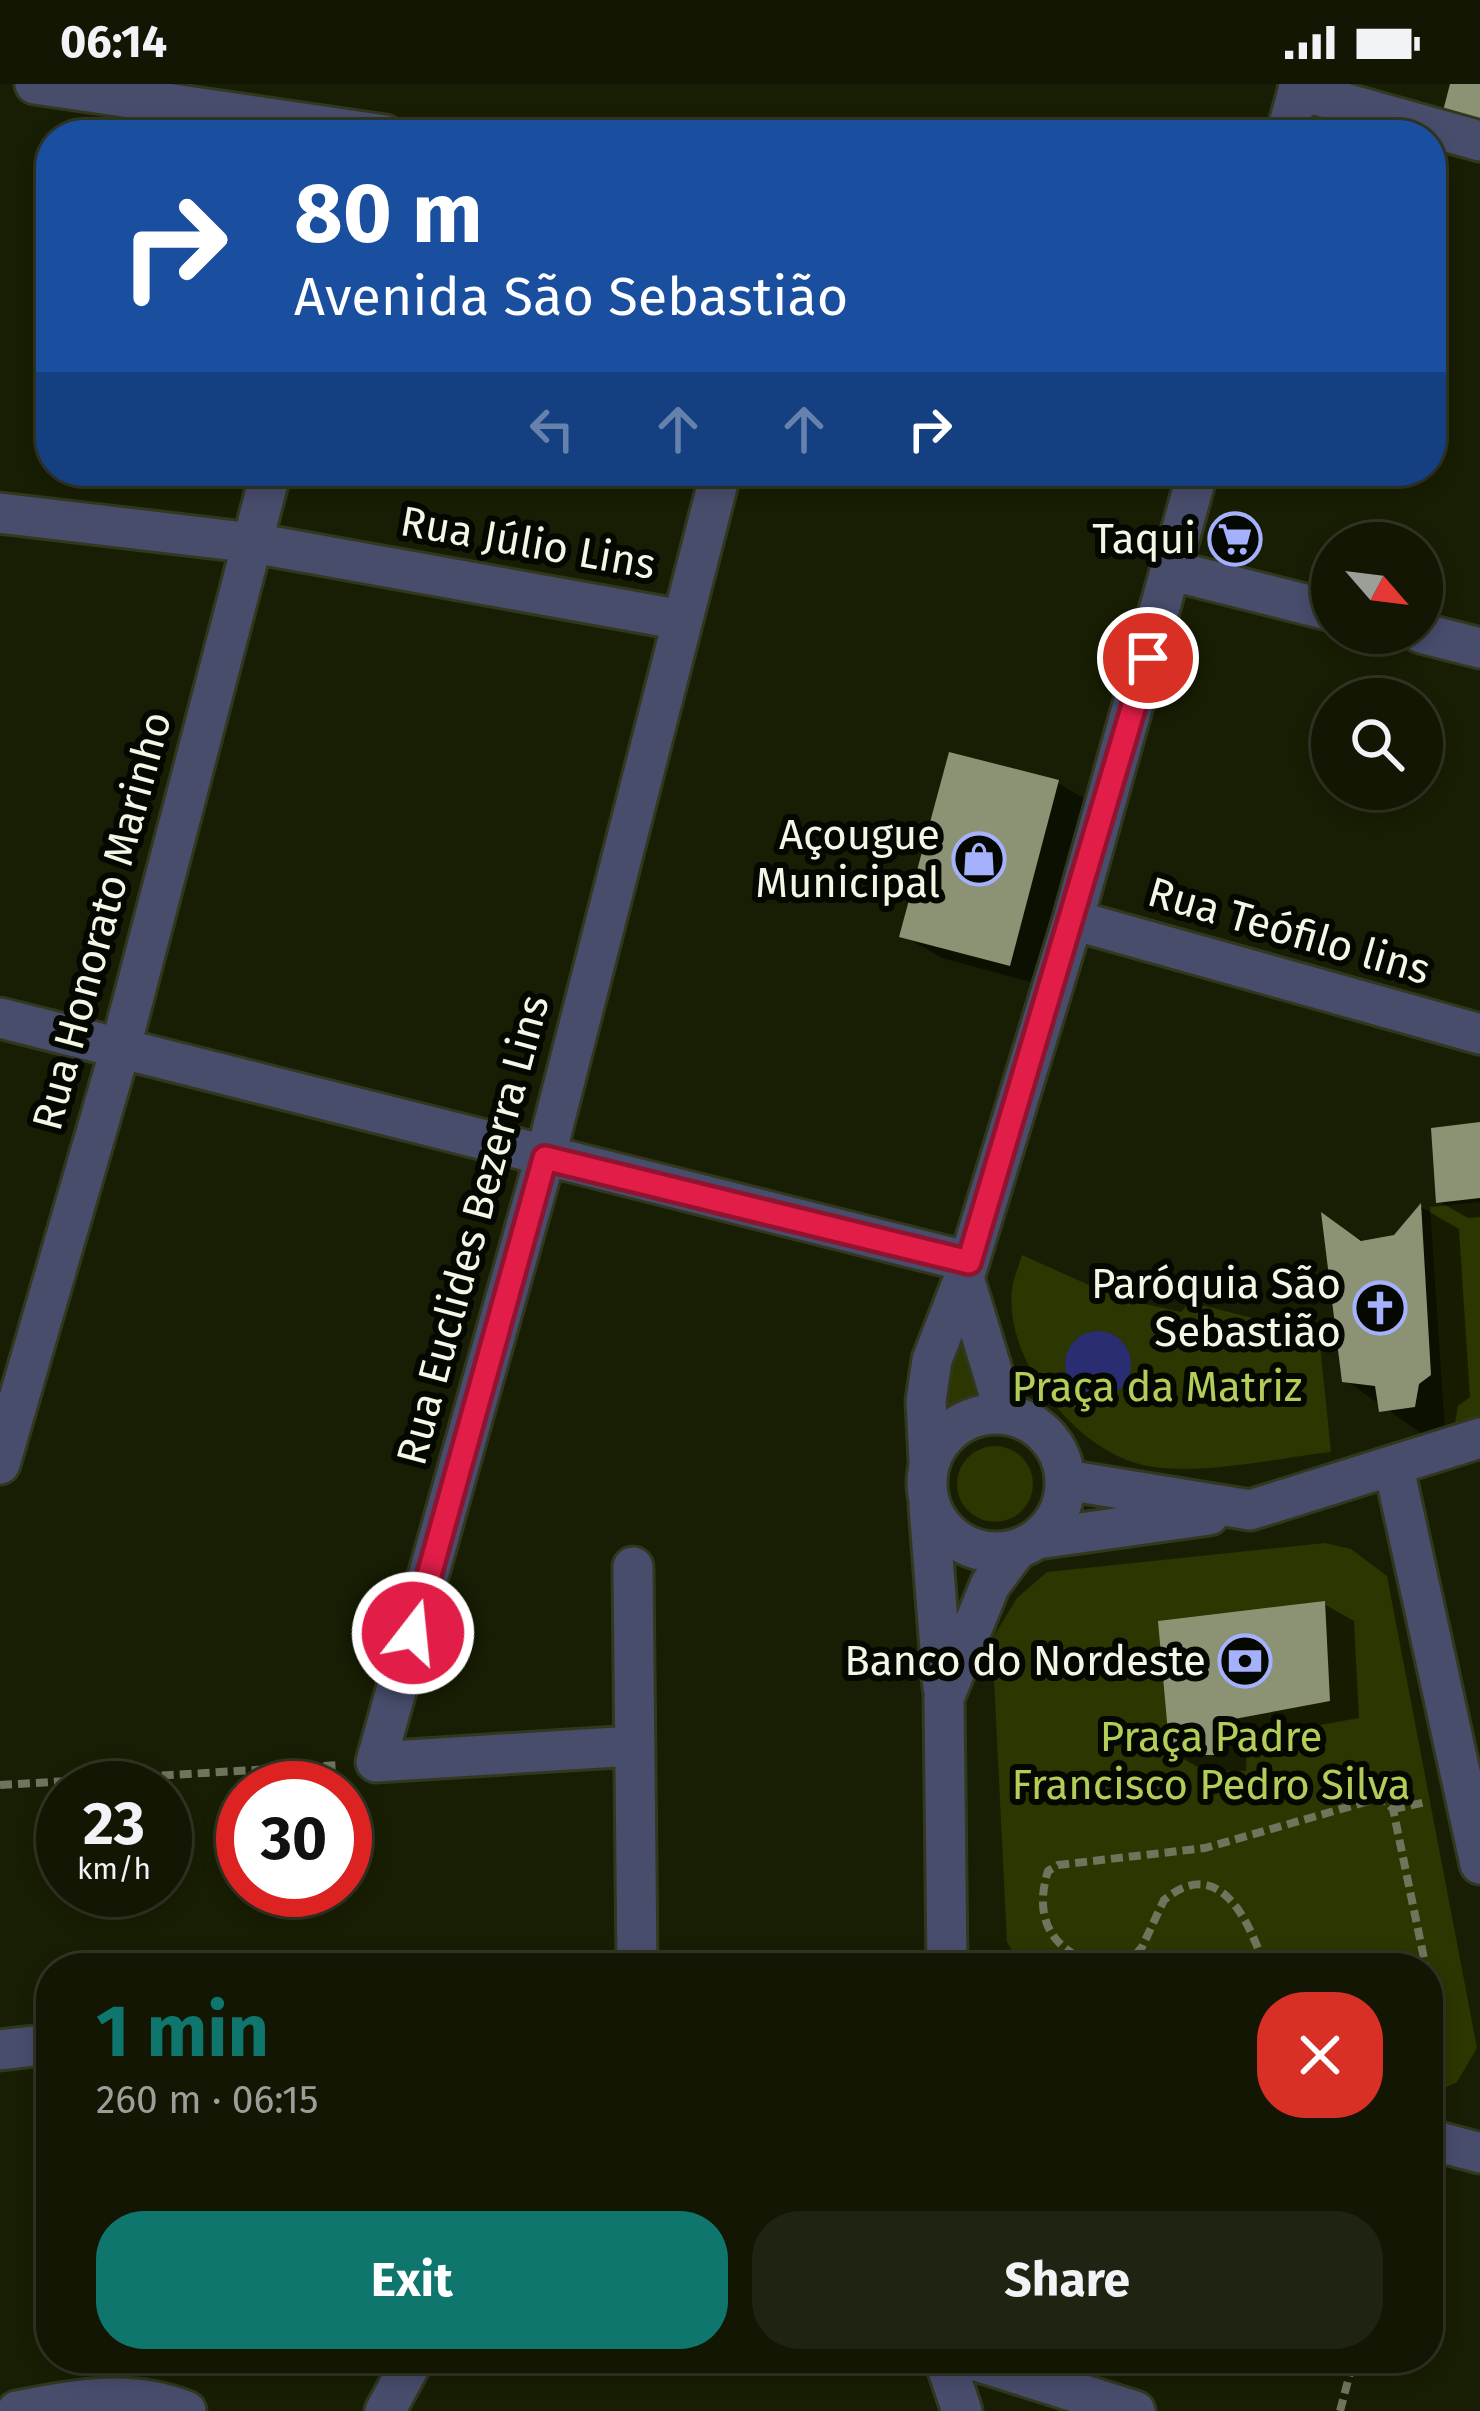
<!DOCTYPE html>
<meta charset="utf-8">
<style>
:root{--surface:#121602;--page:#1f2311;--text:#f1f3f6;--muted:#9c9f99;--line:#313524;--accent:#0f766e}
body{margin:0;font-family:"Fira Sans",sans-serif;background:var(--page);color:var(--text);height:100vh;display:flex;flex-direction:column;font-size:45px;white-space:nowrap}
*{box-sizing:border-box;margin:0}
p{font-size:39px;color:var(--muted)}
.icon{flex:none;width:66px;height:66px;fill:none;stroke:currentColor;stroke-width:2;stroke-linecap:round;stroke-linejoin:round}
.map{position:relative;flex:1;overflow:hidden}
.sheet{position:absolute;left:36px;top:1869px;width:1407px;height:420px;display:flex;flex-direction:column;background:var(--surface);border-radius:48px;box-shadow:0 6px 18px #0003,0 0 0 3px var(--line)}
.sheet>*{flex:none}
.guide{position:absolute;left:36px;top:36px;width:1410px;height:366px;border-radius:48px;box-shadow:0 6px 18px #0003,0 0 0 3px var(--line);background:#1a4fa0;color:#fff;overflow:hidden}
.needle{width:78px;rotate:118deg}
.buttons{position:absolute;left:1311px;top:438px;display:grid;gap:24px}
.buttons a{display:grid;place-items:center;width:132px;height:132px;border-radius:50%;background:var(--surface);box-shadow:0 6px 18px #0003,0 0 0 3px var(--line);font-size:60px}
.speed{position:absolute;left:36px;top:1677px;display:flex;gap:24px;font-size:60px;font-weight:700;text-align:center}
.speed>*{display:grid;place-content:center;width:156px;height:156px;border-radius:50%;background:var(--surface);box-shadow:0 6px 18px #0003,0 0 0 3px var(--line);line-height:1}
.speed small{font-size:30px;font-weight:400}
.speed .limit{border:18px solid #d22;background:#fff;color:#111}
.pin{position:absolute;display:grid;place-items:center;width:102px;height:102px;color:#fff;margin:-51px;border:6px solid #fff;border-radius:50%;box-shadow:0 3px 12px #0007}
.me{position:absolute;width:132px;margin:-66px;rotate:16deg;stroke-linejoin:round;filter:drop-shadow(0 0 9px #0008)}
.turn{display:flex;align-items:center;gap:42px;height:252px;padding:0 60px;font-size:54px}
.turn .icon{width:156px;height:156px;stroke-width:2.5}
.turn b{display:block;font-size:84px;line-height:102px}
.lanes{display:flex;align-items:center;height:114px;padding:0 60px;background:#0003;justify-content:center;gap:60px;direction:ltr}
.lanes .off{opacity:.35}
.round{display:grid;place-items:center;flex:none;width:126px;height:126px;border-radius:48px;background:var(--page)}
.head{display:flex;align-items:center;justify-content:space-between;height:204px;padding:0 60px}
h1{font-size:72px;font-weight:700;line-height:90px;color:var(--accent)}
.primary-button{display:flex;gap:24px;margin-top:auto;padding:24px 60px}
.primary-button a{flex:1;height:138px;border-radius:48px;background:var(--accent);color:#fff;font-size:48px;font-weight:700;line-height:138px;text-align:center}
.primary-button a+a{background:var(--page);color:var(--text)}
.status{display:flex;justify-content:space-between;align-items:center;height:84px;padding:0 60px;background:var(--surface);direction:ltr}
.status svg{height:33px;fill:currentColor}
.map>svg:first-child{display:block}
</style>
<div class="status"><b>06:14</b><svg viewBox="0 0 49 12"><path d="M0 12V9h3v3zM5 12V6h3v6zM10 12V3h3v9zM15 12V0h3v12zM26 1h20v11H26zM47 4h2v5h-2z"/></svg></div>
<div class="map">
<svg width="1480" height="2327" viewBox="0 0 1480 2327">
<rect width="100%" height="100%" fill="#181e03"/>
<!-- green -->
<path fill="#2c3600" d="M1480,1118V1333L1445,1346L1430,1123Z
M1022,1171L1118,1214L1181,1228L1190,1218L1319,1251L1331,1368C1278,1374 1190,1394 1139,1380C1074,1363 1004,1275 1012,1206C1013,1194 1019,1182 1022,1171Z
M954,1224L996,1321L940,1341Z
M957 1400a38 38 0 1 1 76 0a38 38 0 1 1-76 0Z
M1325,1459L1351,1465L1387,1492L1477,1964L1457,1998L1428,2012V1884H1023L1007,1858L992,1555L1017,1514L1047,1488Z"/>
<!-- water -->
<path fill="#2b2d72" d="M1065 1280a33 33 0 1 1 66 0a33 33 0 1 1-66 0Z"/>
<!-- shadow -->
<path fill="#0007" d="M1058,699L1097,722L1049,903L942,874L903,852Z
M1480,1041V1133L1468,1134L1438,1117Z
M1421,1123L1459,1145L1470,1313L1458,1322L1454,1345L1421,1349L1345,1296L1325,1134L1367,1159L1396,1154Z
M1324,1520L1354,1537L1359,1634L1247,1654L1246,1687L1203,1686L1173,1669Z"/>
<!-- building -->
<path fill="#8b9374" d="M1450,0H1480V37L1443,27Z
M949,668L1059,696L1010,882L899,853Z
M1480,1038V1114L1436,1119L1431,1044Z
M1421,1119L1431,1291L1419,1300L1415,1323L1379,1328L1375,1302L1342,1298L1321,1128L1361,1157L1394,1151Z
M1325,1517L1330,1617L1218,1638L1216,1671H1170L1158,1537Z"/>
<g fill="none" stroke-linecap="round" stroke-linejoin="round">
<!-- minor casing -->
<g stroke="#32381e" stroke-width="45">
<path id="minor" d="M35,0L385,51
M1298,6L1480,57
M1286,51L1300,0
M0,429L253,459L682,536
M1173,487L1332,527
M1421,549L1480,564
M1073,836L1480,950
M0,934L969,1178
M964,1194L1005,1329
M927 1399a69 69 0 1 1 138 0a69 69 0 1 1-138 0Z
M929,1377L926,1317L932,1276L964,1194L1073,836L1198,387
M0,1380L120,966L271,387
M1394,1384L1480,1780
M1066,1396L1250,1426L1480,1354
M929,1422L943,1603
M1037,1455L1209,1431
M633,1483L637,1884
M633,1662L376,1678L545,1074L721,387
M947,1884L944,1614L990,1501L1017,1465
M0,1966L51,1960
M1428,2055L1480,2069
M944,2274L962,2327
M967,2274L1135,2327
M17,2327C74,2316 130,2304 186,2327
M385,2327L414,2274"/>
</g>
<!-- path -->
<path stroke="#6f745d" stroke-width="8" stroke-dasharray="12 6" stroke-linecap="butt" d="M0,1701L340,1681
M1393,1725L1427,1718
M1109,1884C1058,1872 1031,1841 1048,1787L1058,1781L1205,1764L1369,1717H1385L1393,1725L1426,1884
M1124,1884L1142,1863L1164,1816C1221,1768 1251,1842 1265,1884
M1428,1892L1433,1924L1428,1949
M1340,2327L1354,2274"/>
<!-- minor -->
<use href="#minor" stroke="#484d6c" stroke-width="39"/>
</g>
<g fill="none" stroke-linecap="round" stroke-linejoin="round">
<!-- route casing -->
<g stroke="#92132f" stroke-width="30">
<path id="route" d="M413,1549L545,1074L969,1178L1148,574"/>
</g>
<!-- route -->
<use href="#route" stroke="#e11d48" stroke-width="21"/>
</g>
<!-- icons -->
<defs>
<g id="supermarket-ring" transform="scale(2.7)"><circle r="9.5" fill="#050701" stroke="#a5b1fc" stroke-width="1.5"/><path d="M-6-5.5h2.5l.6 2H6L4.5 2H-2.5L-4.4-4H-6ZM-1.5 3.2a1.3 1.3 0 1 0 .1 0ZM3 3.2a1.3 1.3 0 1 0 .1 0Z" fill="#a5b1fc"/></g>
<g id="shop-ring" transform="scale(2.7)"><circle r="9.5" fill="#050701" stroke="#a5b1fc" stroke-width="1.5"/><path d="M-5-2.5h2.3a2.7 3.5 0 0 1 5.4 0H5L5.5 6h-11ZM-1.5-2.5h3a1.5 2.3 0 0 0-3 0Z" fill="#a5b1fc"/></g>
<g id="church-ring" transform="scale(2.7)"><circle r="9.5" fill="#050701" stroke="#a5b1fc" stroke-width="1.5"/><path d="M-1.2-6h2.4v3.5h3.3v2.4h-3.3V6h-2.4V-.1h-3.3v-2.4h3.3Z" fill="#a5b1fc"/></g>
<g id="bank-ring" transform="scale(2.7)"><circle r="9.5" fill="#050701" stroke="#a5b1fc" stroke-width="1.5"/><path d="M-6-4H6V4H-6ZM0-2.3a2.3 2.3 0 1 0 0 4.6a2.3 2.3 0 1 0 0-4.6Z" fill="#a5b1fc"/></g>
</defs>
<g fill-rule="evenodd">
<use href="#supermarket-ring" x="1235" y="455"/>
<use href="#shop-ring" x="979" y="775"/>
<use href="#church-ring" x="1380" y="1224"/>
<use href="#bank-ring" x="1245" y="1577"/>
</g>
<g text-anchor="middle" dominant-baseline="central" stroke-width="12" stroke-linejoin="round" paint-order="stroke">
<!-- poi labels -->
<g font-size="42" fill="#f2f7e6" stroke="#050701" text-anchor="end">
<text x="1196" y="455">Taqui</text>
<text x="940" y="751">Açougue<tspan x="940" dy="48">Municipal</tspan></text>
<text x="1341" y="1200">Paróquia São<tspan x="1341" dy="48">Sebastião</tspan></text>
<text x="1206" y="1577">Banco do Nordeste</text>
</g>
<!-- street labels -->
<g font-size="42" fill="#f2f7e6" stroke="#050701">
<text transform="translate(528 459) rotate(10)">Rua Júlio Lins</text>
<text transform="translate(102 837) rotate(-75)">Rua Honorato Marinho</text>
<text transform="translate(1289 847) rotate(16)">Rua Teófilo lins</text>
<text transform="translate(473 1146) rotate(-75)">Rua Euclides Bezerra Lins</text>
</g>
<!-- park labels -->
<g font-size="42" fill="#b2cd58" stroke="#050701">
<text x="1157" y="1303">Praça da Matriz</text>
<text x="1211" y="1653">Praça Padre<tspan x="1211" dy="48">Francisco Pedro Silva</tspan></text>
</g>
</g>
</svg>
<div class="buttons">
<a><svg class="needle" viewBox="-14 -14 28 28"><path d="M0-13l5 13h-10z" fill="#e53935"/><path d="M0 13l5-13h-10z" fill="#9c9f99"/></svg></a>
<a><svg class="icon" aria-label="search" viewBox="0 0 24 24"><circle cx="10" cy="10" r="6"/><path d="M15 15l6 6"/></svg></a>
</div>
<div class="speed"><div>23<small>km/h</small></div><div class="limit">30</div></div>
<div class="pin" style="left:1148px;top:574px;background:#d93025"><svg class="icon" aria-label="arrive" viewBox="0 0 24 24"><path d="M6 21V4h12l-3 4 3 4H6"/></svg></div>
<svg class="me" style="left:413px;top:1549px" viewBox="-20 -20 40 40"><circle r="17" fill="#e11d48" stroke="#fff" stroke-width="3"/><path d="M0-11L8 9 0 5-8 9z" fill="#fff"/></svg>
<div class="guide">
<div class="turn"><svg class="icon" aria-label="right" viewBox="0 0 24 24"><path d="M7 20v-9h11M14 6l5 5-5 5"/></svg><div><b>80 m</b>Avenida São Sebastião</div></div>
<div class="lanes"><svg class="icon off" aria-label="left" viewBox="0 0 24 24"><path d="M17 20v-9H6M10 6l-5 5 5 5"/></svg><svg class="icon off" aria-label="ahead" viewBox="0 0 24 24"><path d="M12 20V5M6 11l6-6 6 6"/></svg><svg class="icon off" aria-label="ahead" viewBox="0 0 24 24"><path d="M12 20V5M6 11l6-6 6 6"/></svg><svg class="icon" aria-label="right" viewBox="0 0 24 24"><path d="M7 20v-9h11M14 6l5 5-5 5"/></svg></div>
</div>
<section class="sheet">
<div class="head"><div><h1>1 min</h1><p>260 m · 06:15</p></div><a class="round" style="background:#d93025;color:#fff"><svg class="icon" aria-label="close" viewBox="0 0 24 24"><path d="M6 6l12 12M18 6L6 18"/></svg></a></div>
<div class="primary-button"><a>Exit</a><a>Share</a></div>
</section>
</div>
